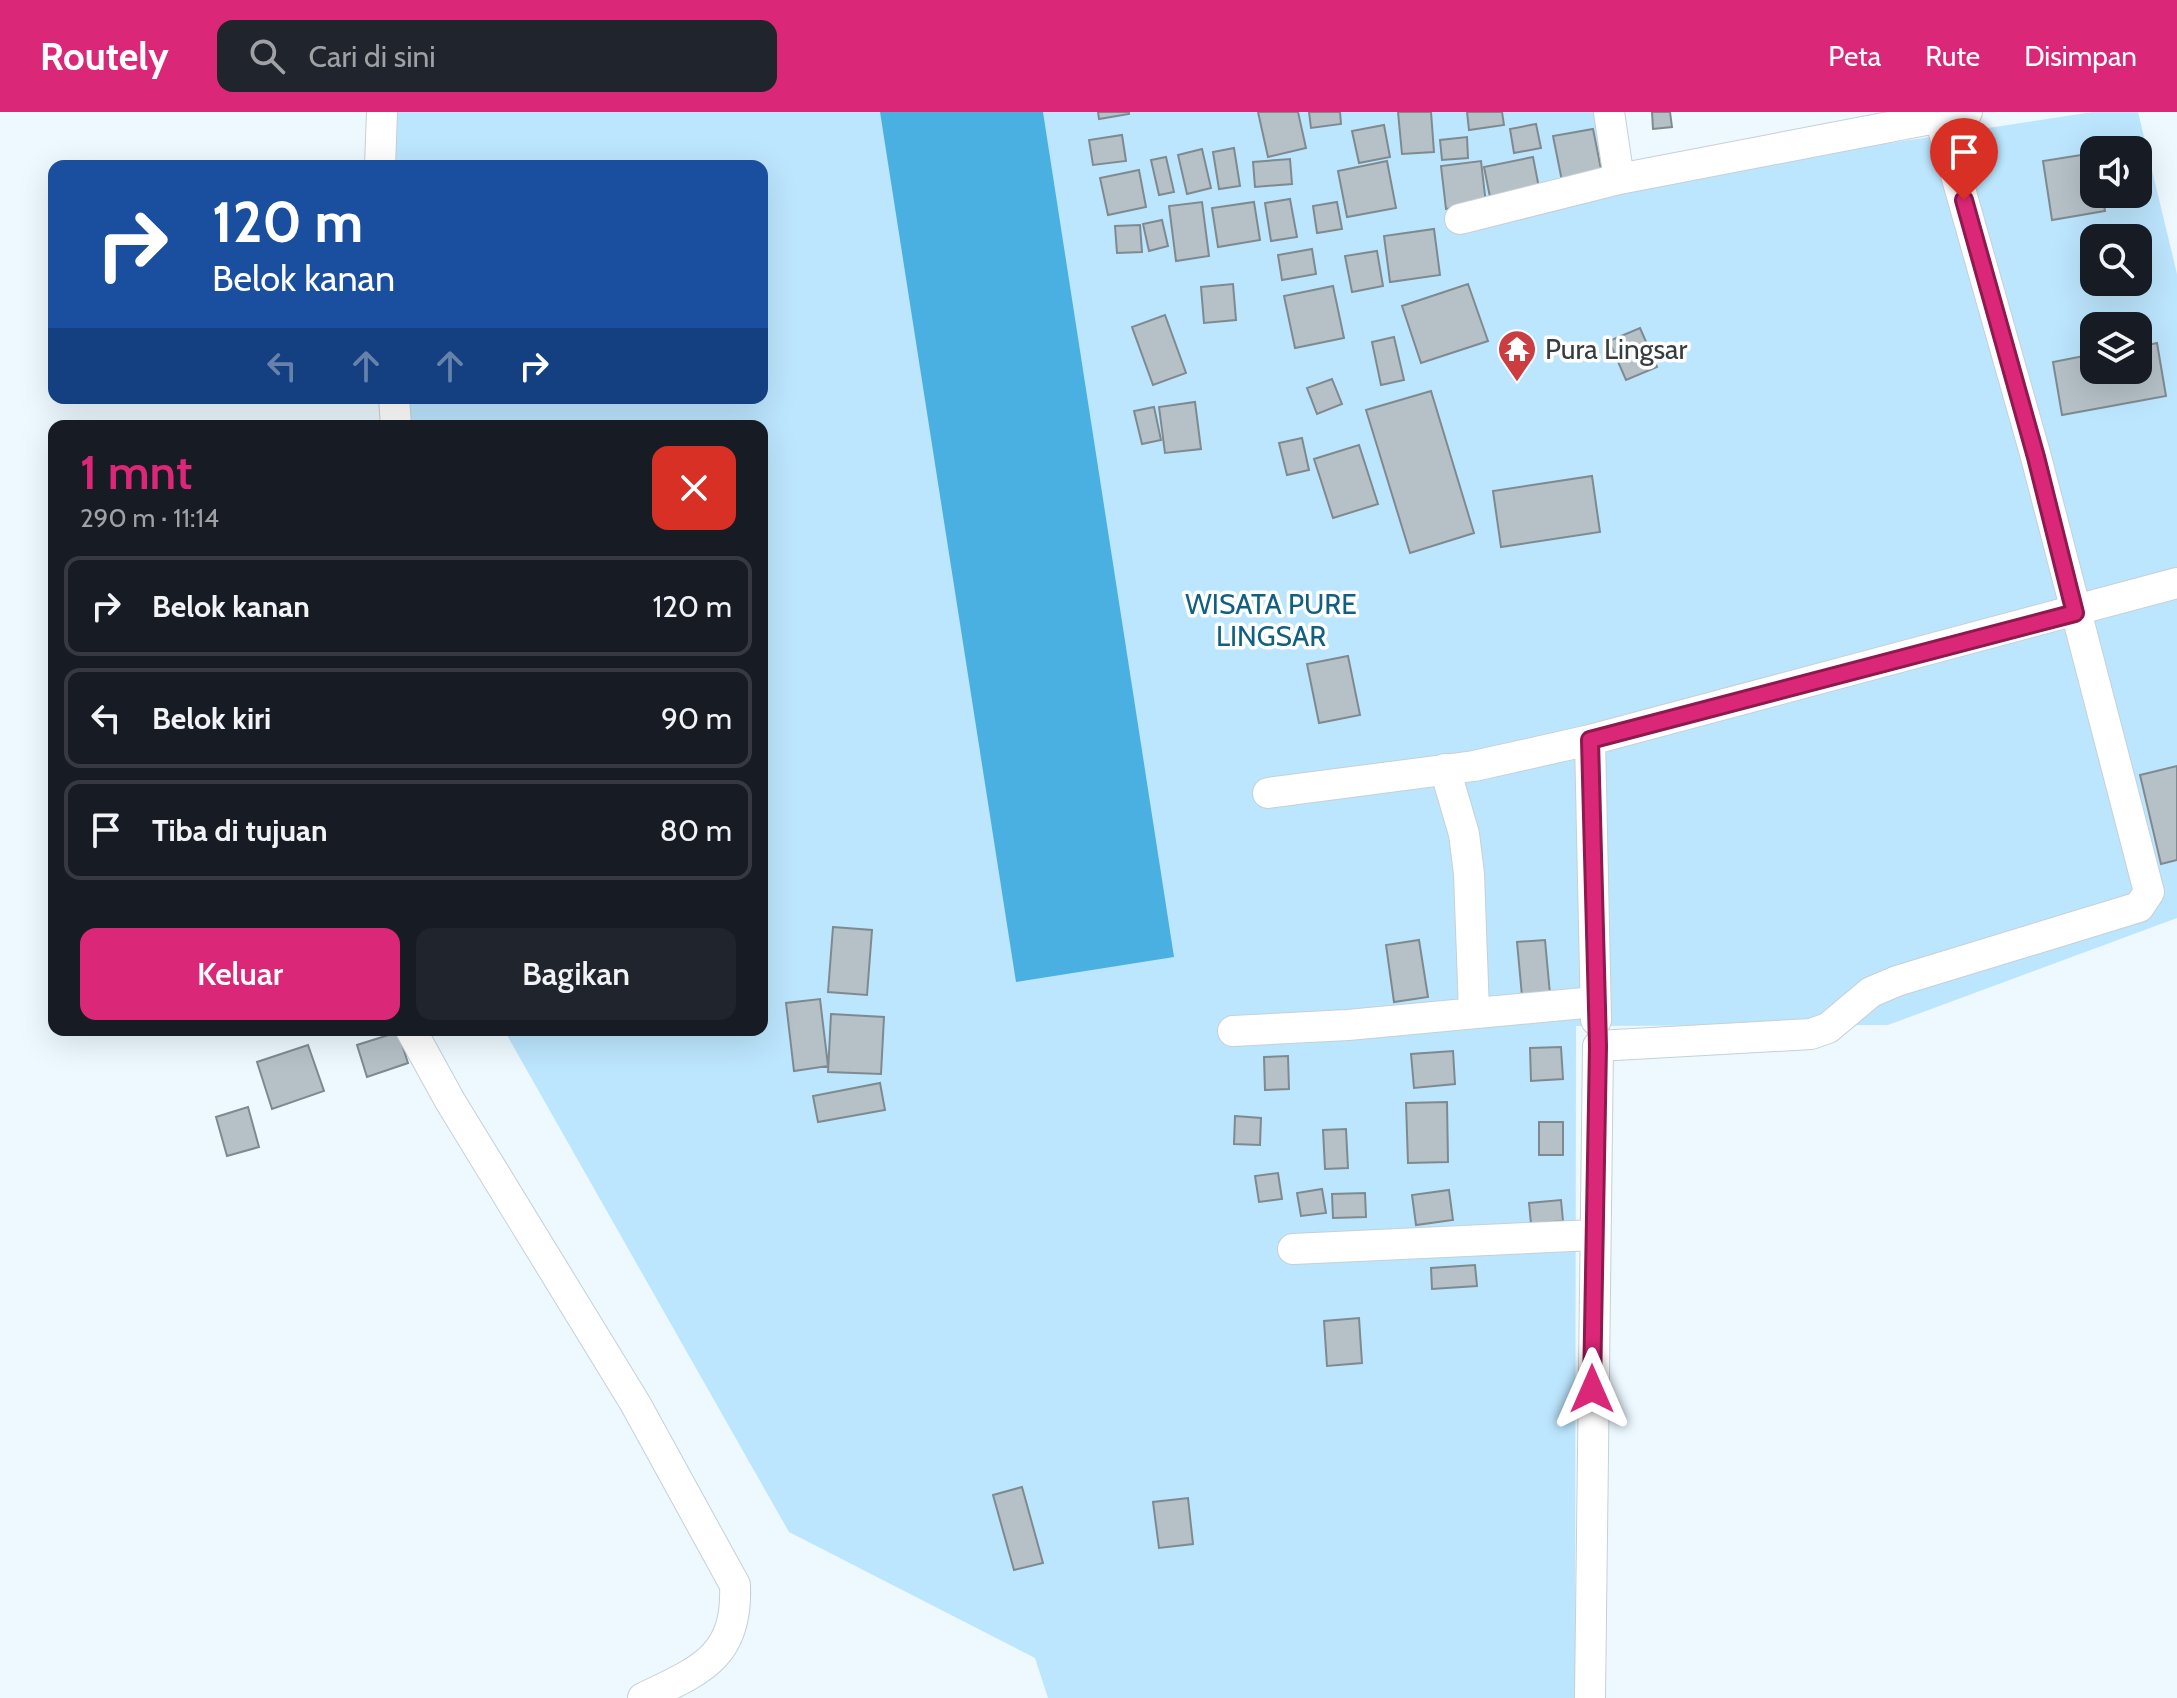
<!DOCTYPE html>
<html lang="id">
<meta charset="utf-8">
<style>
:root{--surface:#171b24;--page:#20242c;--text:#f1f3f6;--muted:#9ea1a6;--line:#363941;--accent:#db2777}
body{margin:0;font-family:Cabin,sans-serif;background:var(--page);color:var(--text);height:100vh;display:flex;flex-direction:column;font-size:30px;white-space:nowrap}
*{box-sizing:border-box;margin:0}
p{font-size:26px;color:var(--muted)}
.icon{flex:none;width:44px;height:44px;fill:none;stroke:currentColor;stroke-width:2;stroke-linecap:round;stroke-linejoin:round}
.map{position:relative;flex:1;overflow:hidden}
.side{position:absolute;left:48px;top:308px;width:720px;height:616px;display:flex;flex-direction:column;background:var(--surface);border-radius:16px;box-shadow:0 8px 32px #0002}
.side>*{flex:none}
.hud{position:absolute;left:48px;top:48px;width:720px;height:244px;border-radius:16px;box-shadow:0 8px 32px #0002;background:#1a4fa0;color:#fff;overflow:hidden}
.controls{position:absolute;left:2080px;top:24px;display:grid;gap:16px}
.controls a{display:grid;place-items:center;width:72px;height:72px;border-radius:16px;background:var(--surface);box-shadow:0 8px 32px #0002;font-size:40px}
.pin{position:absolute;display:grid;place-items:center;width:68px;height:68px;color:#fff;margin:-82px -34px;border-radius:50% 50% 50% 0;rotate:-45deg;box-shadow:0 0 8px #0007}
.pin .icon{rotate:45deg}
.me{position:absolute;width:88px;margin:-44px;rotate:0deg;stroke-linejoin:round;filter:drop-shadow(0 0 6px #0008)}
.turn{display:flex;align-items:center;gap:28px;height:168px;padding:0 32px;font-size:36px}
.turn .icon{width:104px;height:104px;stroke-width:2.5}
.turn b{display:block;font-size:56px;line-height:68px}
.lanes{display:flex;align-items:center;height:76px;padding:0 32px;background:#0003;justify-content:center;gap:40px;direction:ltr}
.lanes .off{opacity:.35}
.round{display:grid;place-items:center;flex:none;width:84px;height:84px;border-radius:16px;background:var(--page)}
.overview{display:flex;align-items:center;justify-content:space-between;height:136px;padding:0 32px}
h1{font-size:48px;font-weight:600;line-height:60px;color:var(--accent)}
.cta{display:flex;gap:16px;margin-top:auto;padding:16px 32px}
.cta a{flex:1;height:92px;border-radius:16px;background:var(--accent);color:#fff;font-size:32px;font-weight:600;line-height:92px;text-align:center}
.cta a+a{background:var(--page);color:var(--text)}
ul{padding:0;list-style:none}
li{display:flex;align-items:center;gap:24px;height:100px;margin:0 16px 12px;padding:0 16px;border:4px solid var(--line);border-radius:16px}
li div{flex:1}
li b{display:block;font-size:30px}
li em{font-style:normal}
header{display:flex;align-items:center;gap:48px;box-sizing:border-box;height:112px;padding:0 40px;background:var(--accent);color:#fff}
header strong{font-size:38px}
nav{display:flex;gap:44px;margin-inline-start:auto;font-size:28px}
.search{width:560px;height:72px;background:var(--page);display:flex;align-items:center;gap:20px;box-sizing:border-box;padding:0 28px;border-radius:16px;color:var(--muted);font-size:30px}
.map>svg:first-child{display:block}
</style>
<header>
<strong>Routely</strong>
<div class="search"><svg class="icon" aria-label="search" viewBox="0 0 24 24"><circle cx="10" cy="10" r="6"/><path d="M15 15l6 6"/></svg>Cari di sini</div>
<nav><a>Peta</a><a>Rute</a><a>Disimpan</a></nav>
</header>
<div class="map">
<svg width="2177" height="1586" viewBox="0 0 2177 1586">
<rect width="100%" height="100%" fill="#edf8ff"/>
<!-- green -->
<path fill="#bce6fe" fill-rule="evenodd" d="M394,0H1613L1630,71L2093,0H2138L2177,162V806L1888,913L1576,914L1575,1586H1048L1035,1546L789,1420L504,918H762V314H406L405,286H762V54H396ZM2094,38H2138V82H2094ZM2094,126H2138V170H2094ZM2094,214H2138V258H2094Z"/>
<!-- water -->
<path fill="#4ab0e1" d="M880,0H1043L1174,845L1016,870Z"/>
<!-- building -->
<path fill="#b5c0c7" stroke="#7f8a90" stroke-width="2" d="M1098,0H1129V2L1099,7Z
M1258,0H1298L1306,36L1268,45Z
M1309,0H1340L1341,12L1311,16Z
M1398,0H1431L1434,40L1402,42Z
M1467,0H1502L1504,13L1469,18Z
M1652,0H1670L1672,15L1653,17Z
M1536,12L1541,36L1514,41L1510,17Z
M1384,13L1390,45L1359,51L1352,19Z
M1593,17L1603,67L1563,74L1553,24Z
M1122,23L1126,49L1093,53L1089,28Z
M1467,25L1468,46L1442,48L1440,28Z
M1234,36L1240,74L1219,77L1213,40Z
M1202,37L1211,76L1187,82L1178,43Z
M2094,41V82H2102L2105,99L2052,108L2043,49Z
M1166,45L1174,80L1159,83L1151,48Z
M1533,45L1540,81L1491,90L1484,55Z
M1290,47L1292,72L1255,75L1253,50Z
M1387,49L1396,96L1347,105L1338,59Z
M1481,49L1486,92L1446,97L1441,54Z
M1139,58L1146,95L1108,103L1100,66Z
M1290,87L1297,125L1271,129L1265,91Z
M1202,90L1209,144L1176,149L1169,94Z
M1254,90L1260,128L1218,135L1212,96Z
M1337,90L1342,117L1317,121L1313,94Z
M1162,108L1168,134L1149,139L1143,112Z
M1140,113L1142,140L1117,141L1115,114Z
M1434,117L1440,163L1390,170L1384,124Z
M1312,137L1316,162L1282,168L1278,143Z
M1377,139L1383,174L1352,180L1345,144Z
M1233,172L1236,208L1204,211L1201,175Z
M1468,172L1488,229L1421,251L1402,194Z
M1333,174L1344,226L1295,236L1284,184Z
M1165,203L1186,261L1153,273L1132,215Z
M1640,216L1657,255L1626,268L1609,229Z
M1394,225L1404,268L1381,273L1372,230Z
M2157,231L2166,284L2062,303L2053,250L2094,242V258H2138V235Z
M1332,267L1342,292L1317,302L1307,276Z
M1431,279L1474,421L1410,441L1366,298Z
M1195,290L1201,337L1165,341L1159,295Z
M1154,295L1161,328L1142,332L1134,299Z
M1302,326L1309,358L1287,363L1279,331Z
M1359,333L1378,392L1333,406L1314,347Z
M1592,364L1600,420L1501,435L1493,379Z
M1348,544L1360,603L1319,611L1307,552Z
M2177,654V748L2161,752L2140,663Z
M833,815L872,818L867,883L828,880Z
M1419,828L1428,885L1394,890L1386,833Z
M1545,828L1550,882L1522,884L1517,830Z
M820,887L828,954L794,959L786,891Z
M831,902L884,905L881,962L828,960Z
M398,920L408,951L367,965L357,933Z
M308,933L324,979L272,997L257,950Z
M1561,935L1563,967L1531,969L1530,936Z
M1453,939L1455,972L1414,976L1411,942Z
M1288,944L1289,977L1265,978L1264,945Z
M880,971L885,998L818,1010L813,984Z
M1447,990L1448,1050L1408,1051L1406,991Z
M248,995L259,1035L227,1044L216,1005Z
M1235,1004L1261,1006L1260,1033L1234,1032Z
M1539,1010H1563V1043H1539Z
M1346,1017L1348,1056L1325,1057L1323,1018Z
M1278,1061L1282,1087L1259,1090L1255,1064Z
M1322,1077L1326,1101L1301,1104L1297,1081Z
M1449,1078L1453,1108L1416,1113L1412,1083Z
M1365,1081L1366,1105L1333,1106L1332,1082Z
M1561,1088L1563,1109L1531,1112L1529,1091Z
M1475,1153L1477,1174L1432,1177L1431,1156Z
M1359,1206L1362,1251L1327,1254L1324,1209Z
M1022,1375L1043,1451L1014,1458L993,1383Z
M1188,1386L1193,1432L1159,1436L1153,1390Z"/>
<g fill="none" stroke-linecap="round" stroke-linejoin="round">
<!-- minor casing -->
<g stroke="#c5d0d7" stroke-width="32">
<path id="minor" d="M1609,0L1619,67L1967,0
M380,54L382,0
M1460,107L1619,67
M394,286L396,314
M1590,628L1596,908
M1445,657L1464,722L1469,762L1474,900
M1268,681L1474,654L1590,628L2177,471
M411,918L450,989L635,1291L735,1473C738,1545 701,1558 643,1586
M1233,919L1348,913L1595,890
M1293,1137L1593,1123
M1590,1586L1598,934L1811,922L1828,916L1871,880L1897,869L2139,795L2149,780L2036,345L1939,3"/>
</g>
<!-- minor -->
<use href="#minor" stroke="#fff" stroke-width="30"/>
</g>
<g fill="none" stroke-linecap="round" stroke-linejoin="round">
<!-- route casing -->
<g stroke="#8e194d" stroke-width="20">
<path id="route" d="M1592,1277L1598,934L1590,628L2075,501L2036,345L1964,88"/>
</g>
<!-- route -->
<use href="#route" stroke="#db2777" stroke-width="14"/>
</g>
<!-- icons -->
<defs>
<g id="temple-pin" transform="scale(2)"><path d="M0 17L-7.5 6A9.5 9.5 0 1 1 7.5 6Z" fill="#cc3d42" stroke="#fff"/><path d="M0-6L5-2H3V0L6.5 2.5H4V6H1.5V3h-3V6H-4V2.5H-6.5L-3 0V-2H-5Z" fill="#fff"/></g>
</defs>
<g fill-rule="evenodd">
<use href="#temple-pin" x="1517" y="237"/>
</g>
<g text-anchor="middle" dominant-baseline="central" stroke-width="7" stroke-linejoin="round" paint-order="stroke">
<!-- poi labels -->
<g font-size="28" fill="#373c3e" stroke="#fff" text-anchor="start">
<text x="1545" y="237">Pura Lingsar</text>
</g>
<!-- park labels -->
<g font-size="28" fill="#116081" stroke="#fff">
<text x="1271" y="492">WISATA PURE<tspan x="1271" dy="32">LINGSAR</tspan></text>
</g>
</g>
</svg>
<div class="controls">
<a><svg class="icon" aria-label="sound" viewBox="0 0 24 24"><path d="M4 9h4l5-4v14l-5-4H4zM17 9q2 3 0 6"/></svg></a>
<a><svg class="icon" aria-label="search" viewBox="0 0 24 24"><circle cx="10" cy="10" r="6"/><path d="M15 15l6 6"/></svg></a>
<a><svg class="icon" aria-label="layers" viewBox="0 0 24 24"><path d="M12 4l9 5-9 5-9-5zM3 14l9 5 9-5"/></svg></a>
</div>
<div class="pin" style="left:1964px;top:88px;background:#d93025"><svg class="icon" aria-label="arrive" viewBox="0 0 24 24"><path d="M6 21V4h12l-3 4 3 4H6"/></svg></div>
<svg class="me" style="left:1592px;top:1277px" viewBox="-20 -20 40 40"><path d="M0-17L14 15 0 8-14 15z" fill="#db2777" stroke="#fff" stroke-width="4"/></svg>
<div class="hud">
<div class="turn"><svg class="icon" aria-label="right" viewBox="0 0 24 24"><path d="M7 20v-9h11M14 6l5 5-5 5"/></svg><div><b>120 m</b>Belok kanan</div></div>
<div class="lanes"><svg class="icon off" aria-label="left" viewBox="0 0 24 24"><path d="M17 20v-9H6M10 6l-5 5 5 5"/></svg><svg class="icon off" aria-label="ahead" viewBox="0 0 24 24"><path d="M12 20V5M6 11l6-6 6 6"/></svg><svg class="icon off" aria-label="ahead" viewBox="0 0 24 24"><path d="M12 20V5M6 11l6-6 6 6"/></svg><svg class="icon" aria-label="right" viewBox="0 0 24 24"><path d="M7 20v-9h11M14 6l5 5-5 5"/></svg></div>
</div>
<section class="side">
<div class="overview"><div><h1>1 mnt</h1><p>290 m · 11:14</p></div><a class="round" style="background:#d93025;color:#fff"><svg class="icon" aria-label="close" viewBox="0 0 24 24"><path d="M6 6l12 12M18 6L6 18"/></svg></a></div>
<ul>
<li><svg class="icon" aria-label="right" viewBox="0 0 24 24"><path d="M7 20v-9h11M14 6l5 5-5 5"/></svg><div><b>Belok kanan</b></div><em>120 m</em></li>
<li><svg class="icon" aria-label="left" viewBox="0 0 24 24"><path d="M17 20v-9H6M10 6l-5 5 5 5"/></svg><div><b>Belok kiri</b></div><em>90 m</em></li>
<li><svg class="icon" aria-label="arrive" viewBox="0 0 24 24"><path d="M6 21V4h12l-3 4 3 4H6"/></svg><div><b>Tiba di tujuan</b></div><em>80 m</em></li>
</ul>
<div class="cta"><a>Keluar</a><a>Bagikan</a></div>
</section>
</div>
